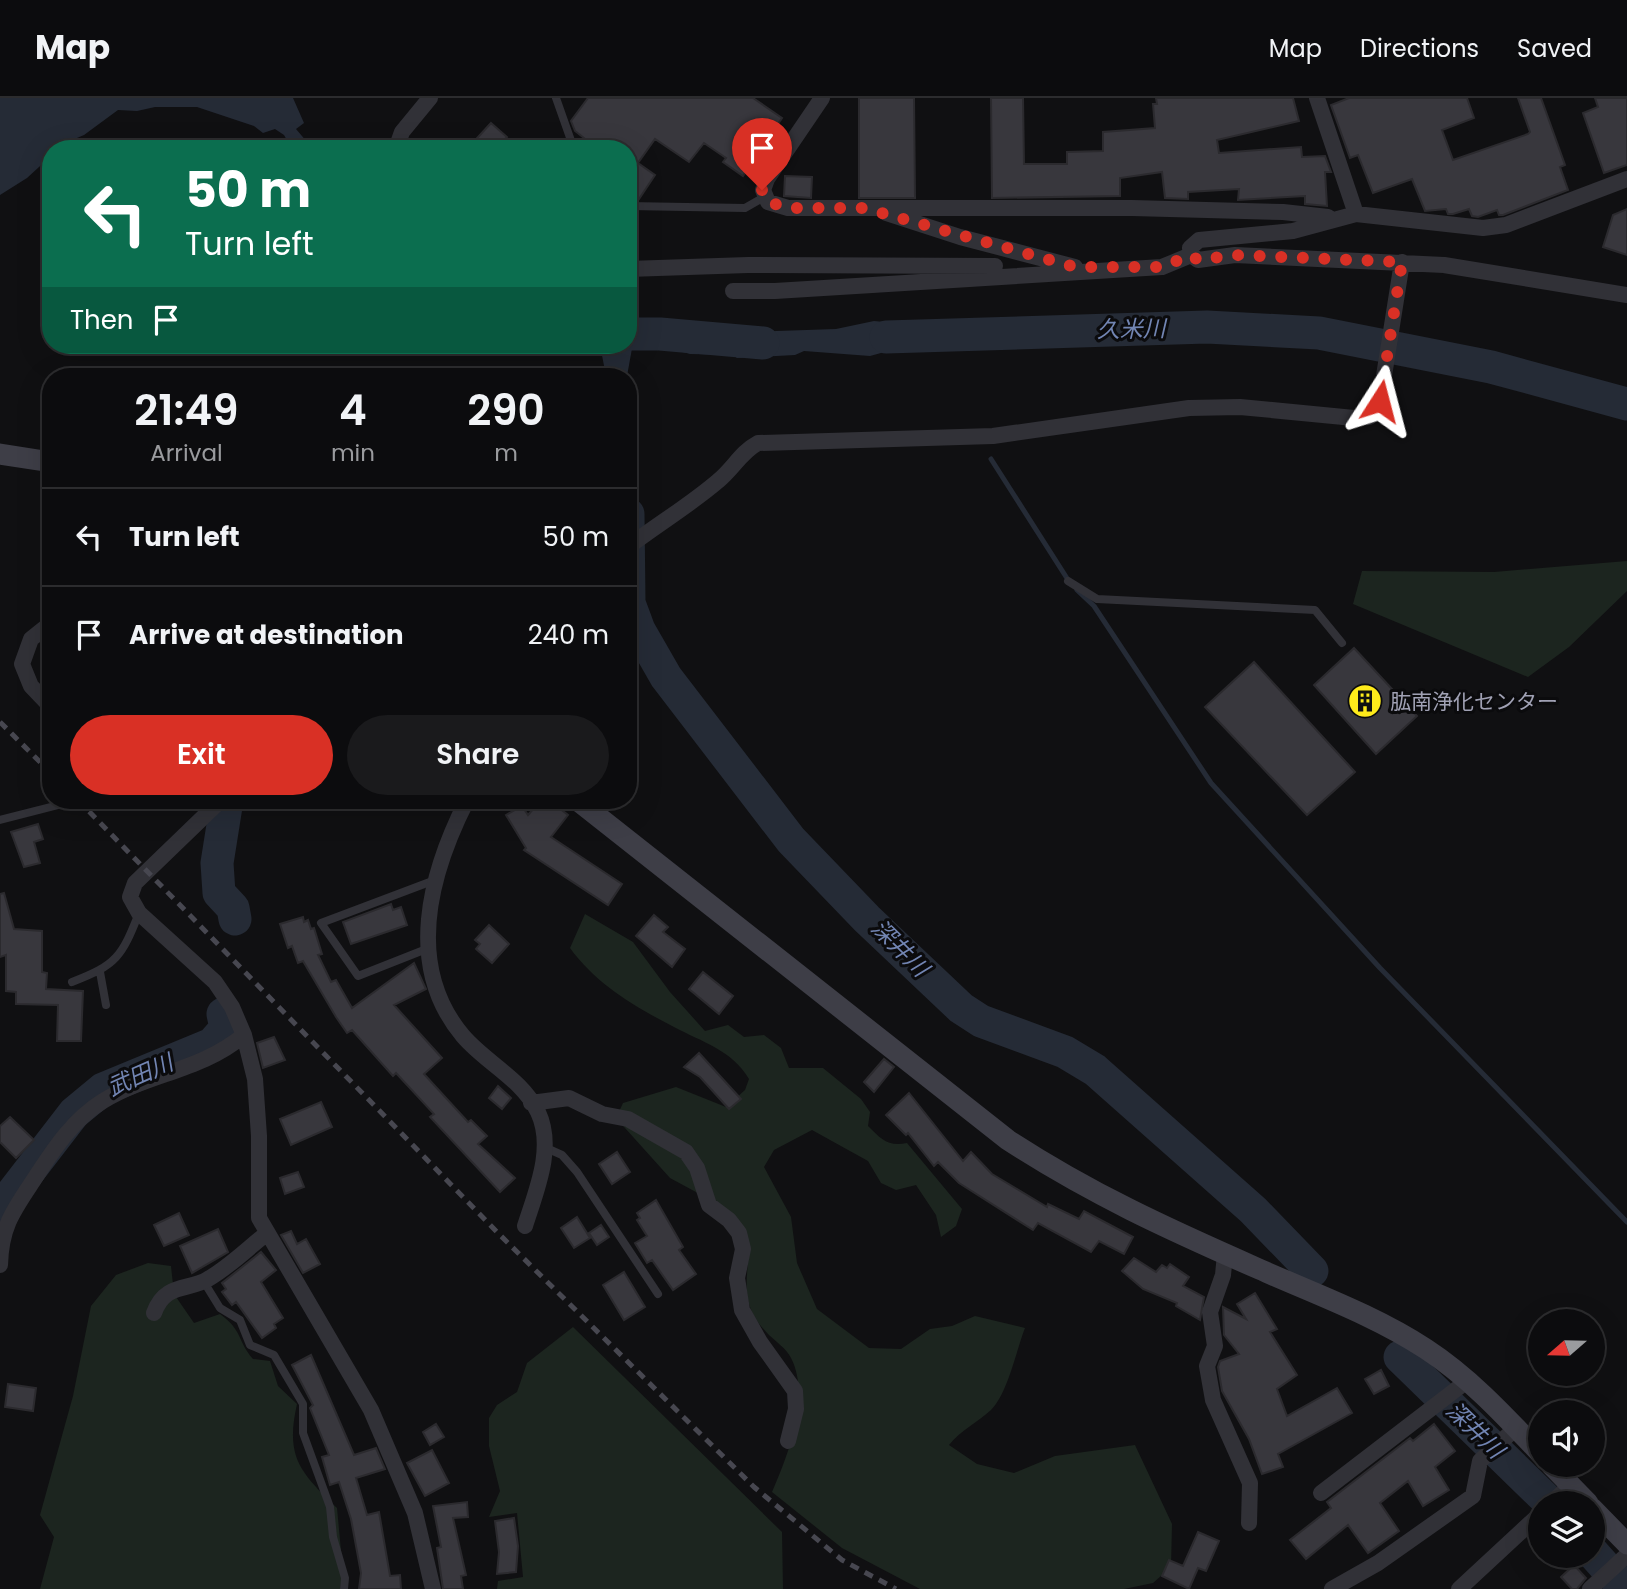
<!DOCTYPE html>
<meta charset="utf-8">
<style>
:root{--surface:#0c0c0e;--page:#1a1a1c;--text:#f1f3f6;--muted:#9a9b9e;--line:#2c2c2e;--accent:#d93025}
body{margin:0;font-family:Poppins,"Noto Sans JP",sans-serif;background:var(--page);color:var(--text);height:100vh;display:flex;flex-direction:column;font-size:26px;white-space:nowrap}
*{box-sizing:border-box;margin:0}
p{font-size:23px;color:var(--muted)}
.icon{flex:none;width:38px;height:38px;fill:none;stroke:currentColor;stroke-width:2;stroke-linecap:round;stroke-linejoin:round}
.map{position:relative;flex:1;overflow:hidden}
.panel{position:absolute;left:42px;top:270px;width:595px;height:441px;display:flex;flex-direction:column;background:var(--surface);border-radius:28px;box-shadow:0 7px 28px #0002,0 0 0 2px var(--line)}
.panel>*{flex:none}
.top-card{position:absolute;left:42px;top:42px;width:595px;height:214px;border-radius:28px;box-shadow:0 7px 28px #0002,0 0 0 2px var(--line);background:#0b6e4f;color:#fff;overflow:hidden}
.needle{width:46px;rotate:250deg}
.controls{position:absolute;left:1528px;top:1211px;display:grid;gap:14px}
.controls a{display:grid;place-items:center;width:77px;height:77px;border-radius:50%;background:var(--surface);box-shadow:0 7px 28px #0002,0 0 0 2px var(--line);font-size:35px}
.pin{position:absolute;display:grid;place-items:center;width:60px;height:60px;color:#fff;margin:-72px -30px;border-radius:50% 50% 50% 0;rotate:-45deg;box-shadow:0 0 7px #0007}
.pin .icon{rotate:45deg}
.me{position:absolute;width:77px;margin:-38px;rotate:9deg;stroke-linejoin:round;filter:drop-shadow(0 0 5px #0008)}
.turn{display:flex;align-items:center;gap:24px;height:147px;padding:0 28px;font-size:32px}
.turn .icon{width:91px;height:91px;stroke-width:2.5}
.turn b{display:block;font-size:49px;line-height:60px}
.then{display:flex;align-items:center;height:66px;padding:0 28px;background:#0003;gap:14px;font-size:26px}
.eta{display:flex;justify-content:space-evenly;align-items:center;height:119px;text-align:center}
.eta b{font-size:42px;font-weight:600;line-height:49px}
.cta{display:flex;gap:14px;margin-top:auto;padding:14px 28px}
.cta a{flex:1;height:80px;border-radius:42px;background:var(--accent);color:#fff;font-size:28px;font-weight:600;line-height:80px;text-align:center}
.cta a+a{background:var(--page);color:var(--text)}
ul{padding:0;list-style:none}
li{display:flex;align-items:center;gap:21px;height:98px;padding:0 28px;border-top:2px solid var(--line)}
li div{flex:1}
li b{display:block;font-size:26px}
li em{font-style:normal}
header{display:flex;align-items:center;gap:42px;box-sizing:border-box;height:98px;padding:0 35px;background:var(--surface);border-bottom:2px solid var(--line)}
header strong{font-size:33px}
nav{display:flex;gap:38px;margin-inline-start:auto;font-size:24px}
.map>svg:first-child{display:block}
</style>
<header>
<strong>Map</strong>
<nav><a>Map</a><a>Directions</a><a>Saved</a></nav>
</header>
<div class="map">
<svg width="1627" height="1491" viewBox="0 0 1627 1491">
<rect width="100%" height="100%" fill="#101012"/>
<!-- green -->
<path fill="#1c251f" d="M1627,463V493L1569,549L1528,579L1353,506L1362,473L1494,474Z
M585,816L633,844L670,894L705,933L728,927L744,939L764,937L781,950L789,970H823L861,1001L870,1014L868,1028C881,1041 888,1049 907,1045L962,1111L956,1128L941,1139L936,1117L916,1087L896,1092L881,1085L868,1063L812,1032L774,1052L764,1069L791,1119L797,1165L817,1211L869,1250L901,1251L930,1231L952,1228L975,1218L1025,1230C1016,1253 1008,1295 991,1312C977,1325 961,1332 949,1347L977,1366L1014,1375L1055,1358L1135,1347L1172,1426L1171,1469L1153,1485L1124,1491H920L842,1450L772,1394C788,1357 811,1299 791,1260C787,1251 775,1243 769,1237C741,1209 746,1189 749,1153L707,1100L670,1080L616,1020L623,1005L676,989L726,1009L745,992L749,981C732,952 702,944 674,929C635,909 596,886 570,850Z
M148,1165L171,1168L174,1196L194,1225L220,1216C244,1234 236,1241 253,1261L270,1263L278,1288L297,1306C285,1359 300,1374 337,1410L343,1474L340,1491H40L54,1439L40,1417L73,1298L91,1208L116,1177Z
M573,1229L782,1434L783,1491H497L498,1483L523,1479L517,1415L489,1419L500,1393L489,1348V1320L497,1307L517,1294L527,1265Z"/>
<!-- water -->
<path fill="#252b36" d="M0,0H293L304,25L296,31L313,51H292L284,37L275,31L263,35L254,28L197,9H155L137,13L118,12L84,37L51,51V58L27,80L0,97Z
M874,223L934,229V232L921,244L870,258L804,253L795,257L737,260L733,257L690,256L651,245H633L627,278H606L600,247H628V233L677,241L700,250L710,247L735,229L747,228L749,234L836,231Z"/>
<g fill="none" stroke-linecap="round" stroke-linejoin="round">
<!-- stream -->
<path stroke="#252b36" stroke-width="5" d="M991,361L1070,485
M1077,492L1094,508L1211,685L1380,870L1627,1124"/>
<!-- river -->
<path stroke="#252b36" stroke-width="33" d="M628,236H660L763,245
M886,239L1207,229L1319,235L1491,269L1627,306
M628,416L629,505L639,532L666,579L791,742L867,821L961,910L981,923L1065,954L1095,972L1253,1112L1312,1173
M227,702L217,765L219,795L233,810L235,821
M0,1111L74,1015L103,991L212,946L226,930L223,916
M1400,1259L1550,1405
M1592,1454L1625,1491"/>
</g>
<!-- building -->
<path fill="#38373d" stroke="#2b2a2e" stroke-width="2" d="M588,0H753L782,20L743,78L723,64L726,60L704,45L689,64L655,41L638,65L655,77L639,101L628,93V51H580L584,40L575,33L571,23Z
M859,0H914L915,100H859Z
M991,0H1023L1024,66H1067V54L1103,53V34L1155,30L1153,6H1157L1156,0H1293L1299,23L1217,42L1219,55L1301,49L1302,59L1325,58L1331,74H1325L1327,108L1305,106V98L1238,102L1239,91L1188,94V101L1165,100L1162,74L1120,80V98L992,100Z
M1349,0H1467L1474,20L1442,32L1453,62L1528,36L1530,34L1518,0H1541L1565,67L1560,69L1568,92L1503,117H1499L1497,112L1478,119L1472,118L1469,111L1453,116H1448L1446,111L1425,113L1412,81L1373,95L1358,57L1350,60L1331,7Z
M1595,0H1627V67L1604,75L1583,15L1598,9Z
M491,25L507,39L496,51H467Z
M785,78L812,79L811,100L784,98Z
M1627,111V157L1603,149L1613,117Z
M1354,550L1417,618L1376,656L1314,587Z
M1254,564L1355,674L1307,717L1205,609Z
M541,702H549L568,717L551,739L622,786L608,807L524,752L526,750L506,717L522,708L528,717Z
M38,726L43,741L34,744L40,765L24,769L11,734Z
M4,795L14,831L42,833V874L47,875L46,891L83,893L81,943H57L58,907L16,906V894L6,893V857L0,859V796Z
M391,806L393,812L401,809L407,827L351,846L343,824Z
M654,817L668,829L663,834L685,851L672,869L636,838Z
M303,819L304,824L308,822L311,831L314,830L322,856L318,857L331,884L336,882L352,910L414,865L426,891L394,907L442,960L424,976L468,1024L471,1022L487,1038L478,1046L515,1080L500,1094L430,1019L434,1016L396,975L393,978L352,932L347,935L336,919L303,863L298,865L292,848L288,850L280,826Z
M489,827L509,846L492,865L476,851L480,846L475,842Z
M703,874L733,898L719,916L689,891Z
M274,939L285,962L263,970L257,945Z
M699,955L741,1001L729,1011L700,979L684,969Z
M884,961L894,969L874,994L864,984Z
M498,988L511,1000L502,1011L489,1000Z
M909,995L963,1063L971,1054L992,1076L1047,1109L1048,1106L1079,1121L1084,1113L1133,1139L1124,1156L1099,1143L1091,1154L1038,1125L1033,1132L959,1085L938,1064L934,1068L908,1035L906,1037L886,1017Z
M321,1004L332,1029L291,1047L280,1021Z
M10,1019L34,1042L16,1060L0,1044V1028Z
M617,1054L630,1074L612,1086L599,1066Z
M298,1074L304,1089L285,1096L280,1080Z
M656,1102L683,1149L679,1152L696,1176L673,1192L652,1162L647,1165L635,1145L647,1138L637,1122L640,1120L637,1115Z
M179,1115L189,1137L164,1148L154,1127Z
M577,1119L590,1140L574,1150L561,1130Z
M601,1127L609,1139L597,1147L589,1135Z
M218,1131L228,1154L192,1175L180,1148Z
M291,1133L297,1146L306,1141L320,1166L303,1175L281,1137Z
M261,1154L276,1172L261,1184L283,1220L274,1226L276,1230L262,1240L236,1204L232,1207L222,1194L226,1191L222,1185Z
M1134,1160L1156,1174L1162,1167L1167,1170L1170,1166L1189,1179L1183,1188L1204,1199L1200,1222L1176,1208L1177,1205L1143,1191L1122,1173Z
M624,1174L645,1209L624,1222L603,1187Z
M1255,1195L1277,1231L1270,1234L1297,1277L1277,1291L1287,1318L1337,1290L1352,1315L1278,1356L1283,1369L1262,1376L1249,1341L1222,1293L1218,1269L1220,1263L1239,1256L1224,1237L1223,1209L1246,1221L1237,1206Z
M311,1257L354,1357L376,1350L385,1371L356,1380L367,1417L379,1414L390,1478L400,1477L401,1491H359L361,1475L351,1421L339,1384L330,1387L322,1359L329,1357L310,1310L313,1307L292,1267Z
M1381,1272L1389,1288L1374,1296L1365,1281Z
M8,1286L36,1290L33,1313L5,1309Z
M436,1326L444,1339L430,1347L423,1334Z
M1434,1326L1455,1353L1435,1369L1449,1392L1423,1408L1408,1383L1380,1405L1399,1433L1368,1455L1348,1427L1306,1461L1290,1442L1331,1410L1327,1404L1410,1340L1413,1343Z
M432,1352L449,1385L425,1398L407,1365Z
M467,1404L468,1419L453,1420L466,1477L461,1478L463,1491H443L437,1450L441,1449L433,1408Z
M514,1420L518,1448L516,1474L497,1476L499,1454L495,1423Z
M1198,1434L1219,1443L1206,1473L1198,1470L1189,1491L1162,1478L1169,1462L1183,1468Z
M1574,1467L1586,1480L1577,1491H1572L1561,1479Z"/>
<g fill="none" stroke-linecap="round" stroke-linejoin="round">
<!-- lane -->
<path stroke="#313137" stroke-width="8" d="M556,0L574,51
M628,108L745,110L766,98
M1068,483L1097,501L1315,512L1342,545
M0,722L78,702
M429,850L358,878L321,825L435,782
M100,874L106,907
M72,884C117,867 122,858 139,815
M544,1049L562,1057L577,1074L658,1196
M204,1184L220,1210L240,1222L250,1247L274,1257L303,1306V1335L330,1409L333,1439L345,1480L344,1491"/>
<!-- street -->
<path stroke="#313137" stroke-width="16" d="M822,0L767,81L763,92L768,104L788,110H1132L1283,114L1328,119
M1317,0L1356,116
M396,51L402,34L430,0
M886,115L960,139L1075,169
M1191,157L1198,162L1235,157L1444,167L1627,197
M628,171L748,167L995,168
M733,193H775L1162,169L1191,157L1190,150L1199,142L1293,133L1356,116L1483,130L1506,127L1627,81
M1380,303L1402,164
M628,449C658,426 690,407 718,383C733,371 741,354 758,345L993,338L1189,310L1240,309L1354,320L1369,319L1377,313
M51,525L31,541L22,566L31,588L51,609
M221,702L135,785L130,799L139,815L215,884L232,909L244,937L255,981L259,1038V1120L371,1312L415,1415L433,1491
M467,702C430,775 404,868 463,938C486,965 522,981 538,1014C555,1050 536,1093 525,1128
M531,1005L569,1000L602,1016L628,1021L686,1054L697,1070L709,1107L729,1122L739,1135L743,1151L737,1180L742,1212L760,1244L795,1293L796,1311L788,1343
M1225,1156L1223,1177L1210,1214L1215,1248L1207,1268L1213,1302L1250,1385L1249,1425
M0,1167C1,1129 13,1113 33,1083C52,1054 72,1022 103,1003C149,975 201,973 244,937
M154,1215C165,1184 189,1193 208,1181C229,1169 247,1151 266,1136
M1321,1395L1467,1283
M1551,1405L1571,1387
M1332,1491L1378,1465L1473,1398L1480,1363L1516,1330
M1459,1491L1540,1416
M1590,1491L1627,1457"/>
<!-- secondary -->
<path stroke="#3e3e47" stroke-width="21" d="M0,356L51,364
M577,702L1008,1042C1091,1096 1168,1131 1259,1171C1315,1196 1374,1217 1426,1251C1469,1279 1505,1318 1540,1355
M1551,1367L1588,1405
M1592,1410L1627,1446"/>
<!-- rail -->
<path stroke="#474750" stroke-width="5" stroke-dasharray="9 7" stroke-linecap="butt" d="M0,624L51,675
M78,702L498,1135L754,1389L842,1462L896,1491"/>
</g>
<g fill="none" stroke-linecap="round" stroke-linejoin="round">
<!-- route -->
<path stroke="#d93025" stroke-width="12" stroke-dasharray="0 21.6" d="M762,92L768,104L788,110H864L1075,169H1162L1191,157L1198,162L1235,157L1402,164L1380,303"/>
</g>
<!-- icons -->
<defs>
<g id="building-disc" transform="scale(1.75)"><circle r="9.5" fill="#ffeb1b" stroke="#0b0b0d"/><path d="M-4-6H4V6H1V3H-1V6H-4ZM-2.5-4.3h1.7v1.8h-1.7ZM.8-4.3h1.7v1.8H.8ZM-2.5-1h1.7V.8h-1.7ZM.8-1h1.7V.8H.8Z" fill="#111"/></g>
</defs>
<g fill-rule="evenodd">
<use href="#building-disc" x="1365" y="603"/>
</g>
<g text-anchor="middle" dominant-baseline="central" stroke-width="6" stroke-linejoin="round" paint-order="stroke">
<!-- poi labels -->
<g font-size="21" fill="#a0a1b4" stroke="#0b0b0d" text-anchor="start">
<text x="1390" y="603">肱南浄化センター</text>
</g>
<!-- water labels -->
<g font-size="23" font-style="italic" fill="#7285b3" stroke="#0b0b0d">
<text transform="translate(1131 231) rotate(-1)">久米川</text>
<text transform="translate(900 850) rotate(45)">深井川</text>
<text transform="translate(140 977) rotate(-24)">武田川</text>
<text transform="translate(1475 1332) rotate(44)">深井川</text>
</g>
</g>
</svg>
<div class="controls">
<a><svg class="needle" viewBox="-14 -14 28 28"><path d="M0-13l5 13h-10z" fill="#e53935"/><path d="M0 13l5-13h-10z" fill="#9a9b9e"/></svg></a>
<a><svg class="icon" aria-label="sound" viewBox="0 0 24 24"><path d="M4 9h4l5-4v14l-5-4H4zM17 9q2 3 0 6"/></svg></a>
<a><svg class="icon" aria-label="layers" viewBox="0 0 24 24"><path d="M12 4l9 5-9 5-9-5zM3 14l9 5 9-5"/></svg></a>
</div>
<div class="pin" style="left:762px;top:92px;background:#d93025"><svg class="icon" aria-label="arrive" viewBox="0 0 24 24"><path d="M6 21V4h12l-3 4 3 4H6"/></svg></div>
<svg class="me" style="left:1380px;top:303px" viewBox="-20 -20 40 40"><path d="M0-17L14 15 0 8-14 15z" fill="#d93025" stroke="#fff" stroke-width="4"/></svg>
<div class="top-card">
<div class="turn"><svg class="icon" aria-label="left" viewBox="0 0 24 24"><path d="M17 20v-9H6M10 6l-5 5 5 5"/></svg><div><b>50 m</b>Turn left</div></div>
<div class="then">Then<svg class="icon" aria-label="arrive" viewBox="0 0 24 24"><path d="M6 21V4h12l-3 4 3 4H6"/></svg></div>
</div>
<section class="panel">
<div class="eta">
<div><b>21:49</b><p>Arrival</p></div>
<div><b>4</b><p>min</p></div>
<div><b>290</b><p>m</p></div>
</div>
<ul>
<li><svg class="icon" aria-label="left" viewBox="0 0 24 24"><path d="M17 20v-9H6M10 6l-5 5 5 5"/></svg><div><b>Turn left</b></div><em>50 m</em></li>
<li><svg class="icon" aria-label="arrive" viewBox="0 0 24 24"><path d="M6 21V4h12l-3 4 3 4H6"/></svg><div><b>Arrive at destination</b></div><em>240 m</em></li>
</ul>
<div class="cta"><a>Exit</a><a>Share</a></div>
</section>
</div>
